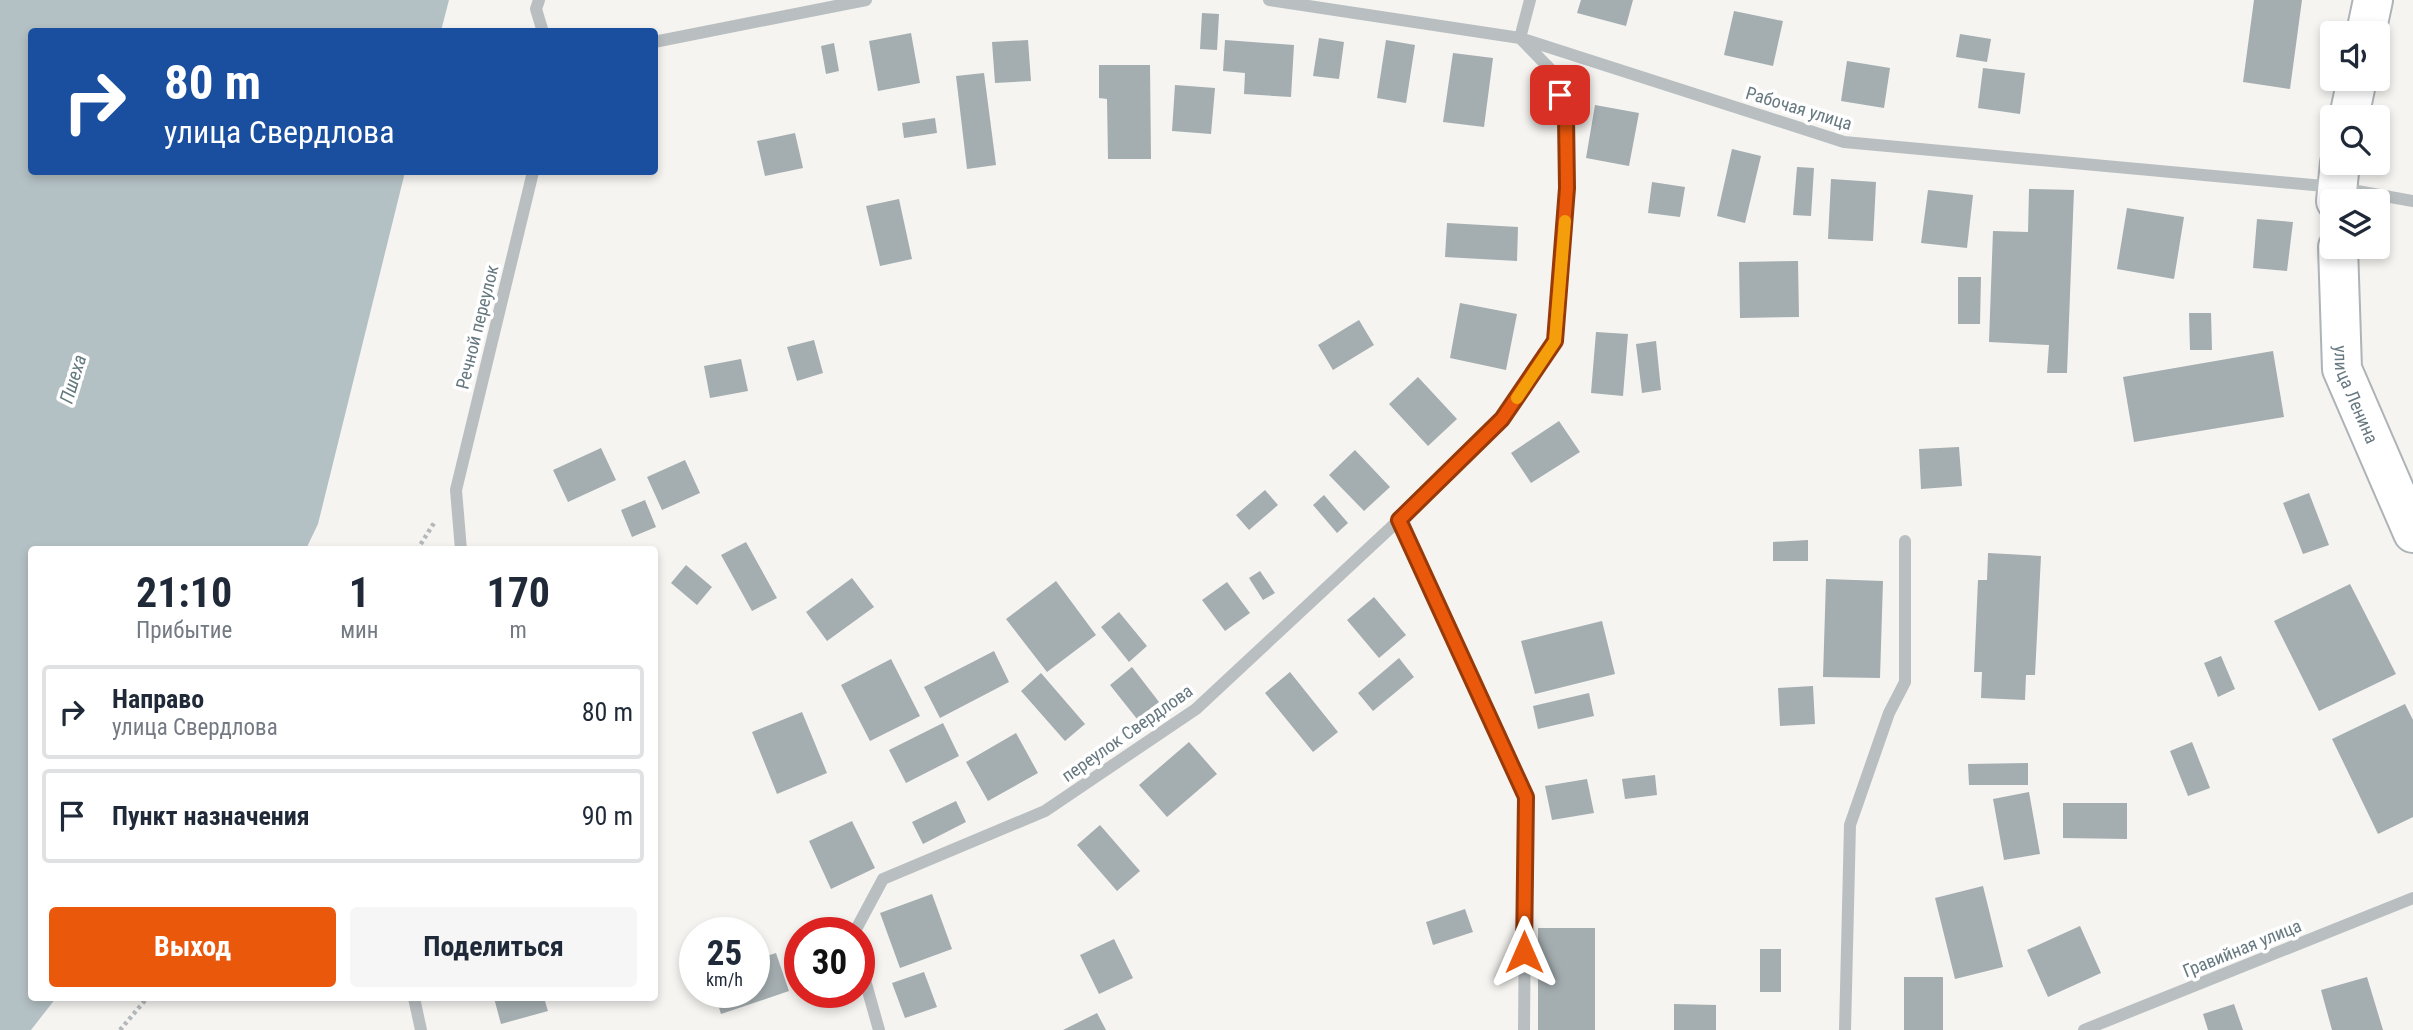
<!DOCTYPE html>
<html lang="ru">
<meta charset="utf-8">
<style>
:root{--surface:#fff;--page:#f6f6f7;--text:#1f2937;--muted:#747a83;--line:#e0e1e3;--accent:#ea580c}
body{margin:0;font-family:"Roboto Condensed",sans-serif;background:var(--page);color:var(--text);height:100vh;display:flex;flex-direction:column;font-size:26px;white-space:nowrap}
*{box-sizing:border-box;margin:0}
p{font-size:23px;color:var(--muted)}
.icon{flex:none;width:38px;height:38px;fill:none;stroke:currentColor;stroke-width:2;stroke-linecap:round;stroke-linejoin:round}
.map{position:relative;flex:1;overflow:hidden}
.sheet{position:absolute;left:28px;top:546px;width:630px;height:455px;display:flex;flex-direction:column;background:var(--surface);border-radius:7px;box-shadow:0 4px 10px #0003}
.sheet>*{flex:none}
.guide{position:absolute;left:28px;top:28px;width:630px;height:147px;border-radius:7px;box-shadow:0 4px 10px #0003;background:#1a4fa0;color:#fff;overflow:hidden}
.buttons{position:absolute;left:2320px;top:21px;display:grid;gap:14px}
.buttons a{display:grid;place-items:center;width:70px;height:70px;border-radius:7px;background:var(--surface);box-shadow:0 4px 10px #0003;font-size:35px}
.speed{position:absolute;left:679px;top:917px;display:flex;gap:14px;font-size:35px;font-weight:700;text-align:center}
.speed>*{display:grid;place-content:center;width:91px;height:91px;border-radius:50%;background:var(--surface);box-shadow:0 4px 10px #0003;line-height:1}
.speed small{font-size:18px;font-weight:400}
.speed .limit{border:10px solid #d22;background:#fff;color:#111}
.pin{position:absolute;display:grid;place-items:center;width:60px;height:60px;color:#fff;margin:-30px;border-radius:14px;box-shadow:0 4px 10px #0006}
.me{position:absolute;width:77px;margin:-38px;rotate:0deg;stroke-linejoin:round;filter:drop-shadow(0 0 5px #0008)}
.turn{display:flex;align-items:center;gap:24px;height:147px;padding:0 21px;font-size:32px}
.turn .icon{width:91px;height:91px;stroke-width:2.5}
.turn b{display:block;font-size:49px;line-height:60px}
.eta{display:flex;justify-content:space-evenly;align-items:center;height:119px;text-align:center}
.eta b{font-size:42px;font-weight:700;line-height:49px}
.action{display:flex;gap:14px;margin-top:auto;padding:14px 21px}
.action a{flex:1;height:80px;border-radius:7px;background:var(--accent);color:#fff;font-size:28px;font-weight:700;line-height:80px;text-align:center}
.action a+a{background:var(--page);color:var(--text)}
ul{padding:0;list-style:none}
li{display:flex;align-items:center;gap:21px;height:94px;margin:0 14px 10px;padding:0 7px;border:4px solid var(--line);border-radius:7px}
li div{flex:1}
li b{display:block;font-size:26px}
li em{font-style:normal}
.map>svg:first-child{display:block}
</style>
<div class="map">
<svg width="2413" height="1030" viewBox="0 0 2413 1030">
<rect width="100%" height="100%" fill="#f5f4f1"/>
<!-- water -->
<path fill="#b4c1c4" d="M0,0H449L441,31L32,32V172H405L318,524L306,549L32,550V998H56L31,1030H0Z"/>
<!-- building -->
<path fill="#a4adb0" d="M1581,0H1633L1626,26L1577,13Z
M2254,0H2302L2290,89L2243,82Z
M1734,11L1783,21L1773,66L1724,55Z
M1202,13L1219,14L1217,50L1200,49Z
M911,33L920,83L878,91L869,41Z
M1960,34L1991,39L1987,62L1956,57Z
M1319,38L1344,42L1339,79L1313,76Z
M1028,40L1031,81L995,83L992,42Z
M1225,40L1294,45L1291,97L1244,94L1245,73L1223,71Z
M1386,40L1415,45L1406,103L1377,98Z
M834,43L839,71L826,74L821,46Z
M1453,53L1493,58L1484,127L1443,122Z
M1847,61L1890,68L1884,108L1841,101Z
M1099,65H1150L1151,159H1108L1107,99L1099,98Z
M1983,68L2025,73L2020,114L1978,108Z
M984,73L996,165L967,169L956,76Z
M1175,85L1215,88L1211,134L1172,131Z
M1595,105L1639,113L1629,166L1586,158Z
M935,118L937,133L904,138L902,123Z
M795,133L803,168L765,176L757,141Z
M1732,149L1761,156L1745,223L1717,216Z
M1797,167L1814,168L1811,216L1793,215Z
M1831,179L1876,182L1873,241L1828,239Z
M1652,182L1685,187L1680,217L1648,213Z
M2029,189L2074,190L2067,373H2047L2049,345L1989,342L1993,231L2028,232Z
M1928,190L1973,195L1967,248L1921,243Z
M899,199L912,259L880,266L866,206Z
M2127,208L2184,217L2174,279L2117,269Z
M2257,219L2293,222L2287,271L2253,268Z
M1447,223L1518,227L1517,261L1445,257Z
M1798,261L1799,317L1740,318L1739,262Z
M1958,277H1981L1980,324H1958Z
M1460,303L1517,314L1506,370L1450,358Z
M2189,313H2211L2212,350H2190Z
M1359,320L1374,345L1333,370L1318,345Z
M1596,332L1628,334L1623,396L1591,393Z
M814,340L823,373L797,381L787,347Z
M1656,341L1661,390L1642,393L1636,344Z
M2273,351L2284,417L2134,442L2123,377Z
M741,359L748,391L710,398L704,366Z
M1418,377L1457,419L1428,446L1389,404Z
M1559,421L1580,452L1531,483L1511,453Z
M1959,447L1962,486L1921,489L1919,449Z
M601,448L616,480L568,502L553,470Z
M1355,450L1390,487L1364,511L1329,475Z
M685,460L700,493L662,510L647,477Z
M1265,490L1278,505L1249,530L1236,515Z
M2309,493L2329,545L2303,554L2283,503Z
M1324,495L1348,523L1337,533L1313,505Z
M645,500L656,527L632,537L621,510Z
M1808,540V561H1773V542Z
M746,542L777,598L752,611L721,555Z
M1988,553L2041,556L2035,675H2026L2025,700L1981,698L1982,672H1974L1978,580H1987Z
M686,565L712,587L697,605L671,583Z
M1260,571L1275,593L1263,600L1249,578Z
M852,578L874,607L827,641L806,612Z
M1826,579L1883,581L1880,678L1823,677Z
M1056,581L1096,635L1047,672L1006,619Z
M1227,582L1250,613L1225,631L1202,600Z
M2350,584L2396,674L2319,711L2274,621Z
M1374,597L1406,635L1379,658L1347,620Z
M1119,612L1147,646L1129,662L1101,627Z
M1602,621L1615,674L1535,694L1521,641Z
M994,651L1009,682L940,718L924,687Z
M2221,656L2235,689L2218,697L2204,663Z
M1399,658L1414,677L1373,711L1358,693Z
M891,659L920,716L870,741L841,685Z
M1132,667L1159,702L1137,719L1110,685Z
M1290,672L1338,732L1313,752L1265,693Z
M1041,673L1085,724L1065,741L1021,691Z
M1813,686L1815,724L1780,726L1778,688Z
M1589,693L1594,716L1538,729L1533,706Z
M2405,704L2413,720V817L2378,834L2332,739Z
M802,712L827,773L777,794L752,732Z
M943,723L959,756L906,783L889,750Z
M1016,733L1038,773L988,801L966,762Z
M1189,742L1217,774L1167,817L1139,785Z
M2192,742L2210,788L2188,796L2170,751Z
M2028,763V785H1969L1968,764Z
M1655,775L1657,795L1625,799L1622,779Z
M1587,779L1594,813L1552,820L1545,786Z
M2029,792L2040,854L2004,860L1993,799Z
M956,801L966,822L923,844L912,822Z
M2063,803H2127V839L2063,838Z
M852,821L875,868L831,889L809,841Z
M1100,825L1140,871L1117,891L1077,845Z
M1983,886L2003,967L1955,979L1935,898Z
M932,894L952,949L900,968L880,913Z
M1465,909L1473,932L1433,945L1426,922Z
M2080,926L2101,973L2048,997L2027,950Z
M1538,928H1595V1030H1538Z
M1114,939L1133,978L1099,994L1080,955Z
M1760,949H1781V992H1760Z
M776,953L789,991L721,1014L714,992H754V960Z
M924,972L937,1007L905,1018L892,983Z
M1904,977H1943V1030H1904Z
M2367,977L2383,1030H2332L2321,990Z
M494,998H544L548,1011L501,1024Z
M1674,1004L1716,1005V1030H1674Z
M2234,1004L2243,1030H2208L2203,1014Z
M1097,1013L1106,1030H1063Z"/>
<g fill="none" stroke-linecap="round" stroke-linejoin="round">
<!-- major casing -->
<g stroke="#adb3b6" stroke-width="42">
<g id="major">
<path d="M2366,33L2373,0"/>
<path d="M2349,117L2357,79"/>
<path d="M2336,201L2340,163"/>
<path id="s1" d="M2338,247L2342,369L2413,533"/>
</g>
</g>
<!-- path -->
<path stroke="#b4b8ba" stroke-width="4.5" stroke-dasharray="3.5 3.5" stroke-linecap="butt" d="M417,550L434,523
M120,1030L147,998"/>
<!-- minor -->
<path stroke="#b9bfc1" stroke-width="12" d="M539,0L536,9L543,32
M1269,0L1520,38L1844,142L2335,187L2413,201
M654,42L866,0
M461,550L456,490L533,172
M854,933L883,879L1045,811L1196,709L1399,520
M859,959L879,1030
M414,998L421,1030
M1524,1030L1526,797L1399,520L1502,419L1555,341L1567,188L1566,117L1554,73L1520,38L1530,0
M1845,1030L1850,825L1889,713L1905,682V541
M2084,1030L2413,898"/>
<!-- major -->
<use href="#major" stroke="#fff" stroke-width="38"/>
</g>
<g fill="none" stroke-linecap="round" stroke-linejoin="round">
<!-- route casing -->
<g stroke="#983908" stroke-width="18">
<path id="route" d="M1524,952L1526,797L1399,520L1502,419L1555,341L1567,188L1566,117L1560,95"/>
</g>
<!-- route -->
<use href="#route" stroke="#ea580c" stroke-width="12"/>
<!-- slow -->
<path stroke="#f59e0b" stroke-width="12" d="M1517,398L1555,341L1565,221"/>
</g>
<g text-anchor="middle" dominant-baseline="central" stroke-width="7" stroke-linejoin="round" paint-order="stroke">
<!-- street labels -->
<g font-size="18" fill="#667880" stroke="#fff">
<text transform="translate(1799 108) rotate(17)">Рабочая улица</text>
<text transform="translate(477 327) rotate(-76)">Речной переулок</text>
<text stroke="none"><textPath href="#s1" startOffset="150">улица Ленина</textPath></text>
<text transform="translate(1127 733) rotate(-35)">переулок Свердлова</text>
<text transform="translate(2242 948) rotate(-22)">Гравийная улица</text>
</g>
<!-- water labels -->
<g font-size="19" font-style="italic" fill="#62797d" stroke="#fff">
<text transform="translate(73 379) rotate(-73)">Пшеха</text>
</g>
</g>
</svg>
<div class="buttons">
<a><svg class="icon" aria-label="sound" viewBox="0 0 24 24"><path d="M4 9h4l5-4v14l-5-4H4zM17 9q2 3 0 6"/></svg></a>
<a><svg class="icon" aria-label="search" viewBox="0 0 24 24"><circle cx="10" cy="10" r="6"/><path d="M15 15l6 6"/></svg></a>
<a><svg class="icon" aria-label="layers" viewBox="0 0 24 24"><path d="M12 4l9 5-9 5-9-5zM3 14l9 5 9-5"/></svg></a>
</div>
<div class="speed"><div>25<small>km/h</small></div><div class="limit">30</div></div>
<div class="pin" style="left:1560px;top:95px;background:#d93025"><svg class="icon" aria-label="arrive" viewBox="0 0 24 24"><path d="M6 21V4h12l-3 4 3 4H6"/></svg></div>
<svg class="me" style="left:1524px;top:952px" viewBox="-20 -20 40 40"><path d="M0-17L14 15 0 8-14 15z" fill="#ea580c" stroke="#fff" stroke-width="4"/></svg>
<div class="guide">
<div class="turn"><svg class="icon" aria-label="right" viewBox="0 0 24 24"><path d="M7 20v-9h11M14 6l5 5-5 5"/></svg><div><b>80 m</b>улица Свердлова</div></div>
</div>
<section class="sheet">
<div class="eta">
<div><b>21:10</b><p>Прибытие</p></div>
<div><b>1</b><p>мин</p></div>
<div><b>170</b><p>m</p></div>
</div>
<ul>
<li><svg class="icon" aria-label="right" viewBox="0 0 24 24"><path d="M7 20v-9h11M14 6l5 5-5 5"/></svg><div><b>Направо</b><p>улица Свердлова</p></div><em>80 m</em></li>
<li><svg class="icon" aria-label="arrive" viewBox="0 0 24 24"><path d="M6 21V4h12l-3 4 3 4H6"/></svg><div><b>Пункт назначения</b></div><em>90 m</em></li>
</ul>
<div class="action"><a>Выход</a><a>Поделиться</a></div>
</section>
</div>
